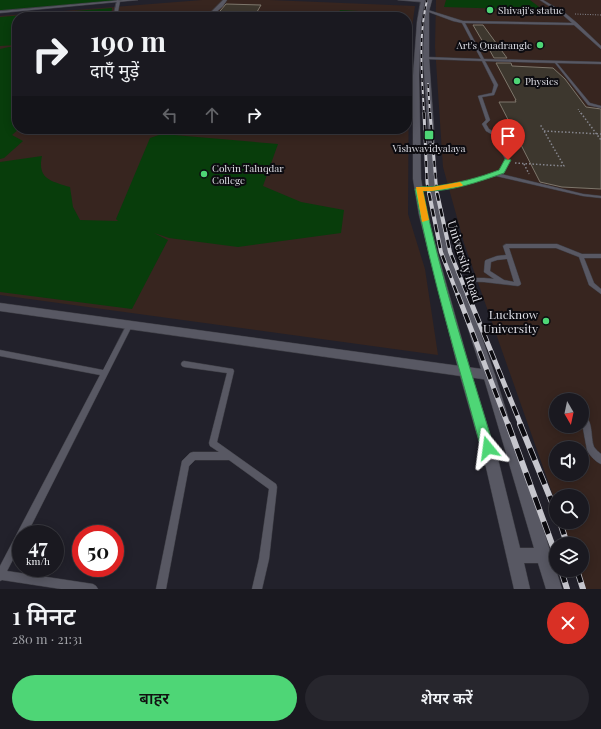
<!DOCTYPE html>
<html lang="hi">
<meta charset="utf-8">
<style>
:root{--surface:#1a1920;--page:#27262d;--text:#f1f3f6;--muted:#9fa0a5;--line:#38383e;--accent:#4ed676}
body{margin:0;font-family:"Playfair Display","Noto Sans Devanagari",serif;background:var(--page);color:var(--text);height:100vh;display:flex;flex-direction:column;font-size:15px;white-space:nowrap}
*{box-sizing:border-box;margin:0}
p{font-size:13px;color:var(--muted)}
.icon{flex:none;width:22px;height:22px;fill:none;stroke:currentColor;stroke-width:2;stroke-linecap:round;stroke-linejoin:round}
.map{position:relative;height:589px;overflow:hidden}
.details{display:flex;flex-direction:column;background:var(--surface);flex:1}
.details>*{flex:none}
.top-card{position:absolute;left:12px;top:12px;width:400px;height:122px;border-radius:16px;box-shadow:0 2px 10px #0003,0 0 0 1px var(--line);background:#1a1920;color:var(--text);overflow:hidden}
.needle{width:26px;rotate:171deg}
.buttons{position:absolute;left:549px;top:393px;display:grid;gap:8px}
.buttons a{display:grid;place-items:center;width:40px;height:40px;border-radius:50%;background:var(--surface);box-shadow:0 2px 10px #0003,0 0 0 1px var(--line);font-size:20px}
.speed{position:absolute;left:12px;top:525px;display:flex;gap:8px;font-size:20px;font-weight:700;text-align:center}
.speed>*{display:grid;place-content:center;width:52px;height:52px;border-radius:50%;background:var(--surface);box-shadow:0 2px 10px #0003,0 0 0 1px var(--line);line-height:1}
.speed small{font-size:10px;font-weight:400}
.speed .limit{border:6px solid #d22;background:#fff;color:#111}
.pin{position:absolute;display:grid;place-items:center;width:34px;height:34px;color:#fff;margin:-41px -17px;border-radius:50% 50% 50% 0;rotate:-45deg;box-shadow:0 0 4px #0007}
.pin .icon{rotate:45deg}
.me{position:absolute;width:44px;margin:-22px;rotate:344deg;stroke-linejoin:round;filter:drop-shadow(0 0 3px #0008)}
.turn{display:flex;align-items:center;gap:14px;height:84px;padding:0 12px;font-size:18px}
.turn .icon{width:52px;height:52px;stroke-width:2.5}
.turn b{display:block;font-size:28px;line-height:34px}
.lanes{display:flex;align-items:center;height:38px;padding:0 12px;background:#0003;justify-content:center;gap:20px;direction:ltr}
.lanes .off{opacity:.35}
.round{display:grid;place-items:center;flex:none;width:42px;height:42px;border-radius:21px;background:var(--page)}
.headline{display:flex;align-items:center;justify-content:space-between;height:68px;padding:0 12px}
h1{font-size:24px;font-weight:600;line-height:30px}
.primary-button{display:flex;gap:8px;margin-top:auto;padding:8px 12px}
.primary-button a{flex:1;height:46px;border-radius:24px;background:var(--accent);color:#111;font-size:16px;font-weight:600;line-height:46px;text-align:center}
.primary-button a+a{background:var(--page);color:var(--text)}
.map>svg:first-child{display:block}
</style>
<div class="map">
<svg width="601" height="589" viewBox="0 0 601 589">
<rect width="100%" height="100%" fill="#22212b"/>
<!-- education -->
<path fill="#37251f" fill-rule="evenodd" d="M202,0H270L415,6L409,48L408,214L425,269L438,355L0,295V16ZM17,17H407V129H17Z
M436,0H601V589H583L577,570H582V544H569L562,522H582V496H556V504L464,243L443,167L435,47ZM556,400H582V426H556ZM556,448H582V474H556Z"/>
<!-- green -->
<path fill="#083d0b" d="M0,0H132L0,11Z
M446,0H530L543,10L444,7Z
M112,8L111,17H17V45L0,46V17Z
M340,10L375,12L374,17H337Z
M9,47H17V129H19L12,135L23,141L4,158L0,159V49Z
M162,134L278,144L263,186L301,202L344,210L341,233L238,247L169,238L154,233L168,240L132,309L0,292V162L42,156C37,179 51,181 70,187L73,207L80,220L118,221L116,219L150,138Z"/>
<!-- building -->
<path fill="#3d372e" stroke="#7e776c" d="M226,4L261,5L254,17H215Z
M473,25H483L507,58H494L489,49H487Z
M496,63H511L512,66L553,68L565,79L586,107L601,109V189L562,187L540,182L499,102H516L515,100H516Z"/>
<g fill="none" stroke-linecap="round" stroke-linejoin="round">
<!-- lane casing -->
<g stroke="#3e3e45" stroke-width="1">
<path id="lane" d="M540,0H543L565,13L577,23L601,46V49L574,25L465,23L484,59L601,62V64L557,63L590,103L601,106V108L588,105L555,63L485,61L498,85L494,95L482,97L490,120L486,124L489,129L497,134L510,161L504,173L501,174L583,194L601,196V198L583,196L496,176L473,183L451,188L430,190H417V188H419C447,187 474,180 500,171L506,161L493,135L486,131L482,124L486,120L478,96L492,93L494,85L482,61L426,59L424,58L426,57L481,59L462,23L453,21L426,11L428,10L463,21L572,23L563,15Z
M506,244H557L582,254H601V258H584L594,283L601,289V294L589,285L579,257L556,248H509L521,284L520,285L518,286L484,282L455,281L454,280L457,278H484L494,279L484,272L485,261L486,260L497,256L506,255L503,246ZM507,259L514,282L504,280L490,271L491,262L497,260Z
M127,324H131L132,326L27,534H21V544L7,571L93,584L96,586L98,589H61L2,580L0,581V566L100,375L0,356V350L103,370Z
M184,361L233,369L234,371L217,442L276,484L277,487L269,559L262,589H252L259,559L269,489L229,460H195L189,466L166,589H156L182,461L190,453L193,452H219L210,446L209,443L227,373L184,367L182,366L181,364L182,362Z
M582,414C594,419 590,436 594,447C596,450 599,452 601,454V464C596,462 589,455 587,450L582,423Z"/>
</g>
<!-- street casing -->
<g stroke="#3e3e45" stroke-width="1">
<path id="street" d="M117,0L120,1L117,17H113Z
M223,0H227L223,6L211,17H206Z
M398,0H423L424,1L422,2Z
M407,73L411,74L412,75L407,77Z
M0,303L489,370L493,372L495,375L493,378L489,380L0,311Z"/>
</g>
<!-- secondary casing -->
<g stroke="#3e3e45" stroke-width="1">
<path id="secondary" d="M123,0H138L0,13V11Z
M421,0H425L421,22L419,75L421,179L427,215L471,372L499,463L520,548H534L483,375L436,229L427,181L428,130L423,58L425,11L428,0H432L429,11V58L434,130L435,181L444,229L495,375L562,589H546L538,563H524L530,589H514L485,463L459,372L419,215L413,179V75L417,22Z"/>
</g>
<!-- path-far1 -->
<path stroke="#86868e" stroke-width="1" stroke-dasharray="1 1.5" stroke-linecap="butt" d="M575,14L601,15
M578,109L581,114"/>
<!-- path -->
<path stroke="#86868e" stroke-width="1.5" stroke-dasharray="1.5 2" stroke-linecap="butt" d="M581,113L601,140
M544,131L601,134
M515,163L564,166L540,124
M524,164L529,174"/>
<!-- lane -->
<use href="#lane" fill="#585863" fill-rule="evenodd"/>
<!-- street -->
<use href="#street" fill="#585863" fill-rule="evenodd"/>
<!-- secondary -->
<use href="#secondary" fill="#585863" fill-rule="evenodd"/>
<!-- rail-far4 casing -->
<g stroke="#c6c6cd" stroke-width="2">
<path id="rail-far4" d="M428,84L430,114
M424,114C422,76 418,37 427,0"/>
</g>
<!-- rail-far3 casing -->
<g stroke="#c6c6cd" stroke-width="3">
<path id="rail-far3" d="M424,113L427,183L429,194
M430,113L437,194"/>
</g>
<!-- rail-far2 casing -->
<g stroke="#c6c6cd" stroke-width="4">
<path id="rail-far2" d="M429,193L441,252L458,296
M437,193L450,252L468,296"/>
</g>
<!-- rail-far1 casing -->
<g stroke="#c6c6cd" stroke-width="5">
<path id="rail-far1" d="M458,295L508,425
M468,295L521,425"/>
</g>
<!-- rail casing -->
<g stroke="#c6c6cd" stroke-width="6">
<path id="rail" d="M508,424L556,555
M520,424L556,512
M560,522L567,544
M561,570L567,589
M577,570L583,589"/>
</g>
<!-- rail-far4 -->
<use href="#rail-far4" stroke="#0c0b10" stroke-width="1.5" stroke-dasharray="4" stroke-linecap="butt"/>
<!-- rail-far3 -->
<use href="#rail-far3" stroke="#0c0b10" stroke-width="2" stroke-dasharray="6" stroke-linecap="butt"/>
<!-- rail-far2 -->
<use href="#rail-far2" stroke="#0c0b10" stroke-width="2.5" stroke-dasharray="8" stroke-linecap="butt"/>
<!-- rail-far1 -->
<use href="#rail-far1" stroke="#0c0b10" stroke-width="3.5" stroke-dasharray="10" stroke-linecap="butt"/>
<!-- rail -->
<use href="#rail" stroke="#0c0b10" stroke-width="4.5" stroke-dasharray="13" stroke-linecap="butt"/>
</g>
<!-- route -->
<path fill="#4ed676" stroke="#338b4d" d="M508,159L511,160L504,173C478,182 451,192 423,191C440,278 469,363 494,448L492,452L488,454L483,452L481,448C458,362 431,276 415,189C420,185 429,188 436,186C458,183 478,178 499,170L505,159Z"/>
<!-- slow -->
<path fill="#f59e0b" d="M460,182L463,185L462,186L432,191H423L429,220L422,222L416,187H432Z"/>
<!-- markers -->
<g fill="#4ed676" stroke="#0c0b10" stroke-width="1.5">
<circle cx="490" cy="10" r="4"/>
<circle cx="540" cy="45" r="4"/>
<circle cx="517" cy="81" r="4"/>
<rect x="424" y="130" width="10" height="10" rx="2"/>
<circle cx="204" cy="174" r="4"/>
<circle cx="546" cy="321" r="4"/>
</g>
<g text-anchor="middle" dominant-baseline="central" stroke-width="4" stroke-linejoin="round" paint-order="stroke">
<!-- far-poi labels -->
<g font-size="10" fill="#dedee5" stroke="#0c0b10" text-anchor="start">
<text x="498" y="10">Shivaji's statue</text>
<text x="532" y="45" text-anchor="end">Art's Quadrangle</text>
<text x="525" y="81">Physics</text>
<text x="429" y="148" text-anchor="middle">Vishwavidyalaya</text>
<text x="212" y="168">Colvin Taluqdar<tspan x="212" dy="12">College</tspan></text>
</g>
<!-- street labels -->
<g font-size="12" fill="#dedee5" stroke="#0c0b10">
<text transform="translate(465 261) rotate(72)">University Road</text>
</g>
<!-- poi labels -->
<g font-size="12" fill="#dedee5" stroke="#0c0b10" text-anchor="end">
<text x="538" y="314">Lucknow<tspan x="538" dy="14">University</tspan></text>
</g>
</g>
</svg>
<div class="buttons">
<a><svg class="needle" viewBox="-14 -14 28 28"><path d="M0-13l5 13h-10z" fill="#e53935"/><path d="M0 13l5-13h-10z" fill="#9fa0a5"/></svg></a>
<a><svg class="icon" aria-label="sound" viewBox="0 0 24 24"><path d="M4 9h4l5-4v14l-5-4H4zM17 9q2 3 0 6"/></svg></a>
<a><svg class="icon" aria-label="search" viewBox="0 0 24 24"><circle cx="10" cy="10" r="6"/><path d="M15 15l6 6"/></svg></a>
<a><svg class="icon" aria-label="layers" viewBox="0 0 24 24"><path d="M12 4l9 5-9 5-9-5zM3 14l9 5 9-5"/></svg></a>
</div>
<div class="speed"><div>47<small>km/h</small></div><div class="limit">50</div></div>
<div class="pin" style="left:508px;top:160px;background:#d93025"><svg class="icon" aria-label="arrive" viewBox="0 0 24 24"><path d="M6 21V4h12l-3 4 3 4H6"/></svg></div>
<svg class="me" style="left:488px;top:448px" viewBox="-20 -20 40 40"><path d="M0-17L14 15 0 8-14 15z" fill="#4ed676" stroke="#fff" stroke-width="4"/></svg>
<div class="top-card">
<div class="turn"><svg class="icon" aria-label="right" viewBox="0 0 24 24"><path d="M7 20v-9h11M14 6l5 5-5 5"/></svg><div><b>190 m</b>दाएँ मुड़ें</div></div>
<div class="lanes"><svg class="icon off" aria-label="left" viewBox="0 0 24 24"><path d="M17 20v-9H6M10 6l-5 5 5 5"/></svg><svg class="icon off" aria-label="ahead" viewBox="0 0 24 24"><path d="M12 20V5M6 11l6-6 6 6"/></svg><svg class="icon" aria-label="right" viewBox="0 0 24 24"><path d="M7 20v-9h11M14 6l5 5-5 5"/></svg></div>
</div>
</div>
<section class="details">
<div class="headline"><div><h1>1 मिनट</h1><p>280 m · 21:31</p></div><a class="round" style="background:#d93025;color:#fff"><svg class="icon" aria-label="close" viewBox="0 0 24 24"><path d="M6 6l12 12M18 6L6 18"/></svg></a></div>
<div class="primary-button"><a>बाहर</a><a>शेयर करें</a></div>
</section>
